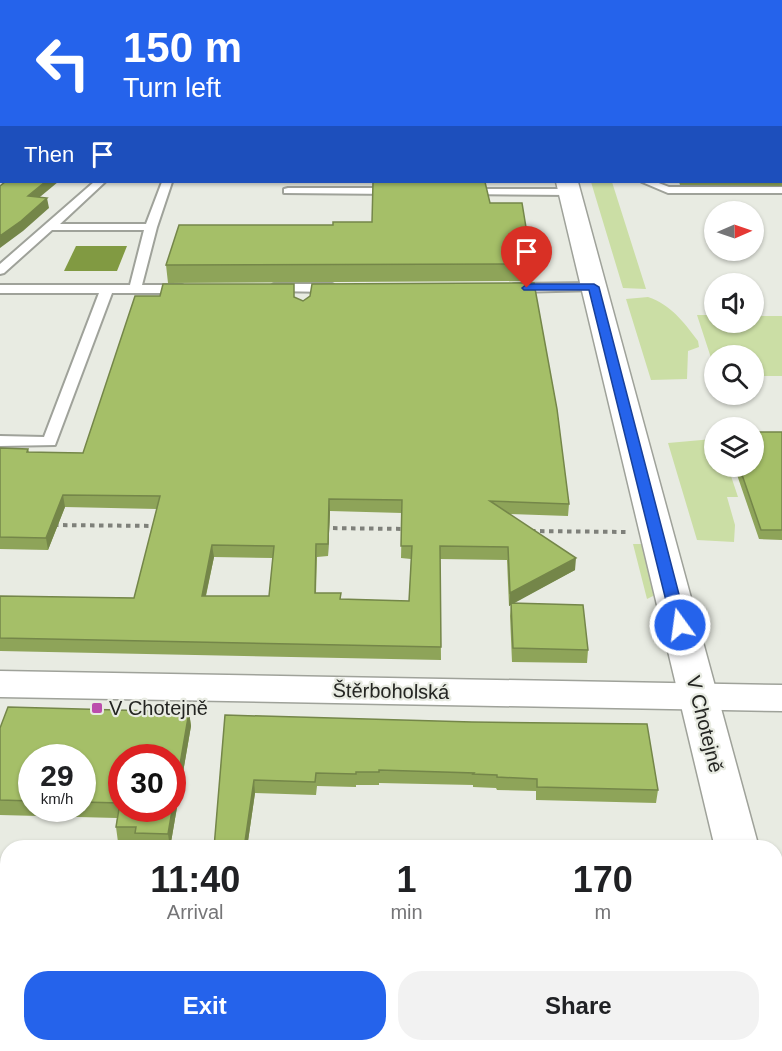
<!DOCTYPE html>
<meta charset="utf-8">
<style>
:root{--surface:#fff;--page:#f2f2f2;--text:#202124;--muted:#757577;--accent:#2563eb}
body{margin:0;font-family:Helvetica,sans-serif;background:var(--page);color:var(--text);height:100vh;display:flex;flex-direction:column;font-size:22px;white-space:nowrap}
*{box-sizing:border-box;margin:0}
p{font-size:20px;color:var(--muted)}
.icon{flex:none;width:33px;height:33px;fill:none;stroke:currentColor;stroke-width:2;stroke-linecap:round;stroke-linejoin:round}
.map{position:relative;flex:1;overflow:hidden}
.panel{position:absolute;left:0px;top:840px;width:783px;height:212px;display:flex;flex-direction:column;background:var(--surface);border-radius:24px 24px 0 0;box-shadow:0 2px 4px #0004}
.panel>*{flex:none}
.hud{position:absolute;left:0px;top:0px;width:783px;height:183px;box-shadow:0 2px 4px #0004;background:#2563eb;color:#fff;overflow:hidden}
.needle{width:39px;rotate:88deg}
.controls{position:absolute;left:704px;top:201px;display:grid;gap:12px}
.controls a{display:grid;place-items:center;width:60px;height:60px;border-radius:50%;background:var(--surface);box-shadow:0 2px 4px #0004;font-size:30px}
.speed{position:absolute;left:18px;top:744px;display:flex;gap:12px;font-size:30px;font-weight:700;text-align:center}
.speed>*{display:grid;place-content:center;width:78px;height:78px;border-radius:50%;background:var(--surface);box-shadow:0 2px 4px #0004;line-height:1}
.speed small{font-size:15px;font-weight:400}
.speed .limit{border:9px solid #d22;background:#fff;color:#111}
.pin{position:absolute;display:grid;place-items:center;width:51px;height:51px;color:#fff;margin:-62px -26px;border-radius:50% 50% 50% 0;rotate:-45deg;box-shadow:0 0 6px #0007}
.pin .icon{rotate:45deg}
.me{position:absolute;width:66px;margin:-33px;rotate:346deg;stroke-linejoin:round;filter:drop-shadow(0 0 4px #0008)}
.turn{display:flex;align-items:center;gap:21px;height:126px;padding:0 24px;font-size:27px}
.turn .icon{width:78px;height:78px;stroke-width:2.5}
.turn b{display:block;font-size:42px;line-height:51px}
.then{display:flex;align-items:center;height:57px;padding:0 24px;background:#0003;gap:12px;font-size:22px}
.eta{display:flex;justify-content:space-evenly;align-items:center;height:102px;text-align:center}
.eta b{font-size:36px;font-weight:600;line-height:42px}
.cta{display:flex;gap:12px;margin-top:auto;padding:12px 24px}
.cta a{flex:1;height:69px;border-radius:24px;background:var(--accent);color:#fff;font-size:24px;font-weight:600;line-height:69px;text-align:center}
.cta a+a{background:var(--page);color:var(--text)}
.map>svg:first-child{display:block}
</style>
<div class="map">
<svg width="782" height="1051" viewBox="0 0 782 1051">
<rect width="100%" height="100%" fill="#e8ebe2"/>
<!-- green -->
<path fill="#cbdea5" d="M0,0H782V42V2H2L0,35Z
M591,182H612L646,289L623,288Z
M648,297C671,305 683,321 698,341L699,347L688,351L687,379L651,380L626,299Z
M697,315H714V322H753V316H782V376H753V356H714V367Z
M713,439L714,466L728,467L738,497H727L735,525L734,542L697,540L668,443Z
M633,544H645L657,594L647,599Z"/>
<!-- water -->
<path fill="#819a42" d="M76,246H127L117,271H64Z"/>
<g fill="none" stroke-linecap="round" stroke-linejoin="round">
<!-- service casing -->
<g stroke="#9fa29a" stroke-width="4">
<path id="service" d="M94,182H105L60,224H146L162,182H172L157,227L142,285H182L188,289L182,293H112L55,445L0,446V436L44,437L99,293H0V285H130L144,230H52L4,273L0,274V264Z
M642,182H656L669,187H782V193H668Z
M288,188H394L400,191L394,194L284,193V189Z
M465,189H569L575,192L569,195L461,194V190Z
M594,283L598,284L600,287L598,290L514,292L508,288L514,284Z
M274,284H332L338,288L332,292L270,291L268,288Z
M776,961H782V981H776Z"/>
</g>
<!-- minor casing -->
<g stroke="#9fa29a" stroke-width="3">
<path id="minor" d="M0,162H2L0,175Z
M556,182H578L759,848H715Z
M0,964H8V1006H0Z
M776,976L782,978V1044L776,1041Z"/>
</g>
<!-- tertiary casing -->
<g stroke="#9fa29a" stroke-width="3">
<path id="tertiary" d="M0,671L782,685V711L0,697Z"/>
</g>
<!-- path -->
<path stroke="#7e807a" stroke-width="4" stroke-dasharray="4.5 4.5" stroke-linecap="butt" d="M54,525L158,526
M324,528L407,529
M531,531L626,532"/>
<!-- service -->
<use href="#service" fill="#fff" fill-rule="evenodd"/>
<!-- minor -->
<use href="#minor" fill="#fff" fill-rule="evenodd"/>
<!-- tertiary -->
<use href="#tertiary" fill="#fff" fill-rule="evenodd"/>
</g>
<!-- wall -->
<path fill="#8ea459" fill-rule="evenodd" d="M782,165V186L680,185L679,182H782Z
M490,203L532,264L531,281L168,283L166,265L333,225L372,222Z
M295,297L569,504L568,516L510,514L575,570L513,603L588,650L587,663L512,662L510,616L511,605L509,606L507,560L440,559L441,660L0,651V596L134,598L157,509L65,507L48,550L0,549V448L28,449L29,452L83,453ZM330,511L402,513L401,558L411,559L409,601L341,599L316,593L317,557L328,556ZM214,557L273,558L269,596H206Z
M782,432V540L759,539L734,466H753Z
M189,712L191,726L170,848H137L136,842H118L116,827L117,818L0,815V728ZM32,758H82V808H32Z
M225,715L658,790L656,803L536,800V791L497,790L496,788L473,787V785L379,783V785H356V787L317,786L316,795L255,793L247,848H214Z
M0,874H8V928H0Z"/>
<!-- shaded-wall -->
<path fill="#748649" d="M45,182H58L29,206L28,196Z
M47,198L49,208L23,231L0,248V236Z
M63,495L65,507L48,550L46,538Z
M329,499L330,511L328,556V544Z
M212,545L214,557L203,608L202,596Z
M576,558L575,570L509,606L510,593Z
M189,712L191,726L170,848L168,834Z
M254,780L255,793L247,848H244Z"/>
<!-- building -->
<path fill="#a5bf68" stroke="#748649" stroke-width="1.5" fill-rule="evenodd" d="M0,114H2V139H0Z
M5,182H45L28,196L47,198L21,221L0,236V186Z
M373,182H485L490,203H522L532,264L166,265L179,225H333V222H372Z
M534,283L557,409L569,504L490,501L576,558L510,593L508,547L440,546L441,647L0,638V596L134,598L160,496L63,495L46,538L0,537V448L28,449L27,452L83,453L135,296H160L163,284H294V297L303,301L310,296L312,284ZM329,499L402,500L401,546H412L409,601L340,599L341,593H315L316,544H328ZM212,545L274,546L269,596H202Z
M753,432H782V530H761L739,466H753Z
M511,603L583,605L588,650L513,648Z
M8,707L189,712L168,834L135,833L136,827H116L120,803L82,802V758H32V801L0,800V728ZM122,758H172V808H122Z
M225,715L472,722L647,724L658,790L537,787V779L497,777V775L473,774L474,773L379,770V772H356V774L316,773L315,782L254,780L244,848H214Z
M0,874H8V921H0Z
M0,1037H8V1044H54L53,1049L166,1050L167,1044H249V1051H0Z
M349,1044H419V1047L467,1048V1051H342L343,1049Z
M566,1047H608L609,1051H566Z"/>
<!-- route -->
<path fill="#2563eb" stroke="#184099" stroke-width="1.5" d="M527,284H594L599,287L687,625L685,628L680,629L672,625L589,290H524L522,288Z"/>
<!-- markers -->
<rect fill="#bb4dac" stroke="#e8ebe2" stroke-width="2" x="91" y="702" width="12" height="12" rx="3"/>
<g text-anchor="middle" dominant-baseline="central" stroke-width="4.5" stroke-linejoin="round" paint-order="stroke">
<!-- street labels -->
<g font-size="20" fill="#242522" stroke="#e8ebe2">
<text transform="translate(391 691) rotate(1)">Štěrboholská</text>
<text transform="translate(705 724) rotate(76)">V Chotejně</text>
</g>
<!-- poi labels -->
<g font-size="20" fill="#242522" stroke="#e8ebe2" text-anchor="start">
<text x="109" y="708">V Chotejně</text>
</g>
</g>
</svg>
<div class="controls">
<a><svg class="needle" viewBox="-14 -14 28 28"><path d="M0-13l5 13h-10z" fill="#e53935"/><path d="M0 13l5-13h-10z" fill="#757577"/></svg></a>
<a><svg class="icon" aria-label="sound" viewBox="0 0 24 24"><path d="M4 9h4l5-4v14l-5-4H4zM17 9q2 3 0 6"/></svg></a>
<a><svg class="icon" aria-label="search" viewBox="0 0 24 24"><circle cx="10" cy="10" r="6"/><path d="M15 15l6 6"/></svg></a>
<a><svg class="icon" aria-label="layers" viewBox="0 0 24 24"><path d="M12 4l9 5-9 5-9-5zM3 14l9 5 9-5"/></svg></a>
</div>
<div class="speed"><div>29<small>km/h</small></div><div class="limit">30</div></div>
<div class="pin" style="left:527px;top:288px;background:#d93025"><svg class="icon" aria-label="arrive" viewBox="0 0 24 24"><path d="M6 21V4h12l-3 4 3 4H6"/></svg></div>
<svg class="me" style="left:680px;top:625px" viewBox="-20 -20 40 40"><circle r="17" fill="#2563eb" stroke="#fff" stroke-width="3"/><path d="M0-11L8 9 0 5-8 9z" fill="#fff"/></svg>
<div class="hud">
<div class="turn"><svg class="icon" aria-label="left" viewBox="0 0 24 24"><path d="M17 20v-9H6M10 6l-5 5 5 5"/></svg><div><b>150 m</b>Turn left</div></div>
<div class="then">Then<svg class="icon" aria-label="arrive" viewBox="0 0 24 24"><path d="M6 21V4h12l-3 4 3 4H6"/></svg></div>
</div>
<section class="panel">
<div class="eta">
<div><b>11:40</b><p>Arrival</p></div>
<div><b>1</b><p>min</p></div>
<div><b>170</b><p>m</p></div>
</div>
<div class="cta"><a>Exit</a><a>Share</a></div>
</section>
</div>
